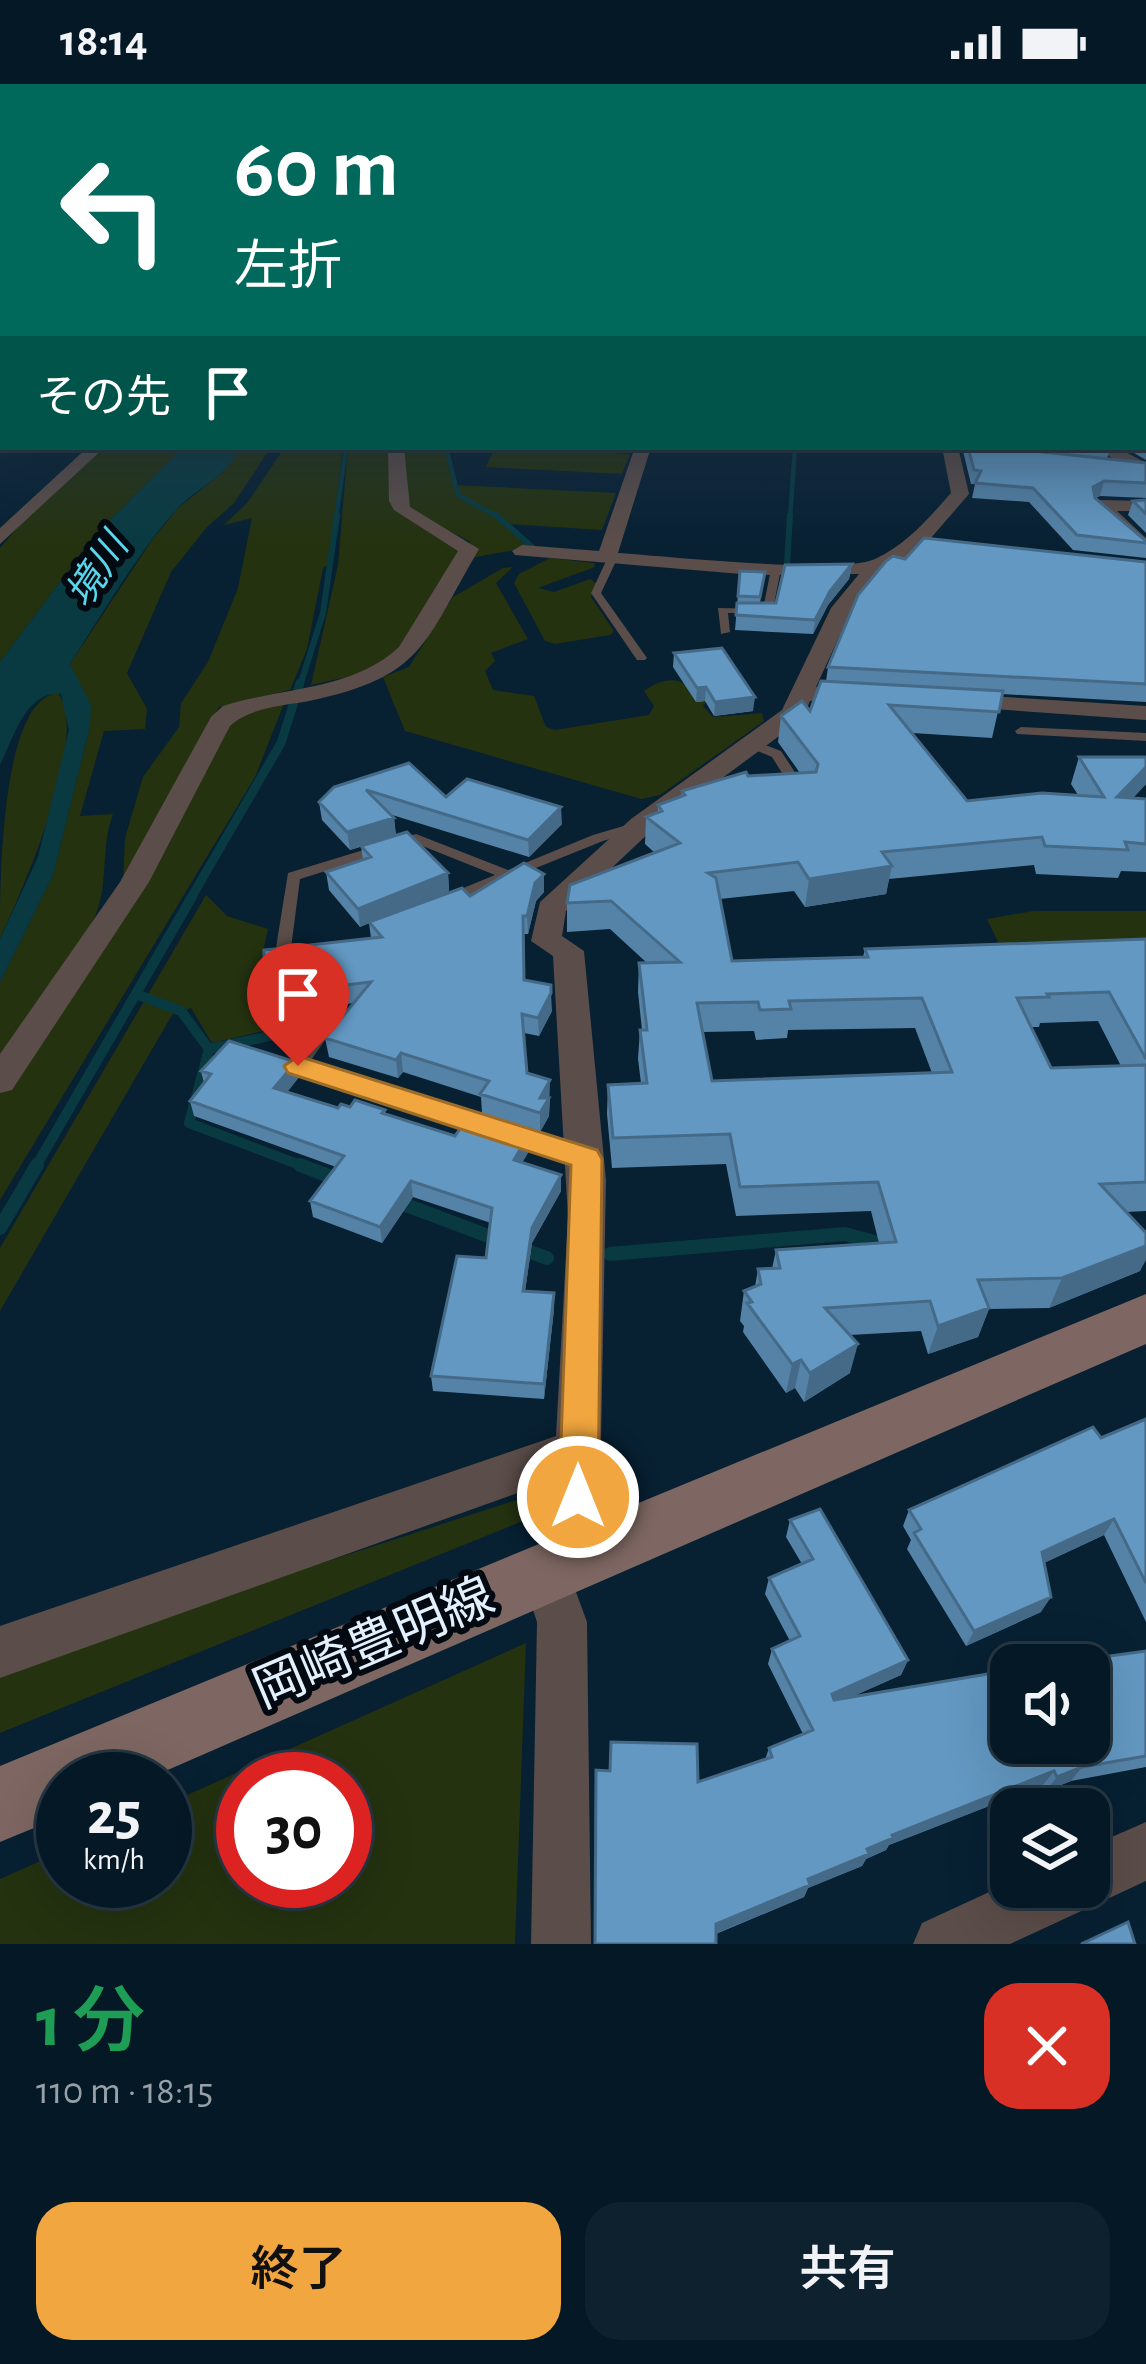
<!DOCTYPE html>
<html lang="ja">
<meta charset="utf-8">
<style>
:root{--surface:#051826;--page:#0e212e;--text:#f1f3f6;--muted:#97a0a7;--line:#263743;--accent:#f1a63f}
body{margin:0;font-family:"Alegreya Sans","Noto Sans JP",sans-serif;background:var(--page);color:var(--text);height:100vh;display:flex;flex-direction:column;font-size:45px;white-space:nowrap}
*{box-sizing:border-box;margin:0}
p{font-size:39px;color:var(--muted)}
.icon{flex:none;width:66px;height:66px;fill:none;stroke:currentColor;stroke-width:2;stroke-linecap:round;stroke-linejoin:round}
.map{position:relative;height:1860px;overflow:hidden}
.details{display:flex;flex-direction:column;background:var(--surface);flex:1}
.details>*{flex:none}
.hud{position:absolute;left:0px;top:0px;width:1146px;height:366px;box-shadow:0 12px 48px #0002,0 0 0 3px var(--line);background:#00695c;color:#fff;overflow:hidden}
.tools{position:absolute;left:990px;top:1560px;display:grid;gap:24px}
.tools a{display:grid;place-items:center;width:120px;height:120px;border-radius:24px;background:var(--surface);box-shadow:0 12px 48px #0002,0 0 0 3px var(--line);font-size:60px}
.speed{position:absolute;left:36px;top:1668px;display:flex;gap:24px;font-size:60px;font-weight:700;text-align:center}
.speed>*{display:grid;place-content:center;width:156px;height:156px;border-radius:50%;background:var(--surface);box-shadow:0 12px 48px #0002,0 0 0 3px var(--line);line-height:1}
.speed small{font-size:30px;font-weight:400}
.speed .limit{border:18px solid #d22;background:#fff;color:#111}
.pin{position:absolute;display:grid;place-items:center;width:102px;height:102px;color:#fff;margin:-123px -51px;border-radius:50% 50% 50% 0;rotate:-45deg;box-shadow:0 0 12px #0007}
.pin .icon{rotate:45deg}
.me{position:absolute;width:132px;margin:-66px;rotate:0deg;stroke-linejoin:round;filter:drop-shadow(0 0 9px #0008)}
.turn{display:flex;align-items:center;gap:42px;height:252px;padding:0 36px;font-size:54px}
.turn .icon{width:156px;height:156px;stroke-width:2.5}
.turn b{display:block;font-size:84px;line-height:102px}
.then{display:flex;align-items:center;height:114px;padding:0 36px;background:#0003;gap:24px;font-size:45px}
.round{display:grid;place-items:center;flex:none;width:126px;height:126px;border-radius:36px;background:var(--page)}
.summary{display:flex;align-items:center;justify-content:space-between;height:204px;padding:0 36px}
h1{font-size:72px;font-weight:600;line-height:90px;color:#1e9e55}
.action{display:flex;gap:24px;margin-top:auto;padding:24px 36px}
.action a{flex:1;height:138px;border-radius:36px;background:var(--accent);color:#111;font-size:48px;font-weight:600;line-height:138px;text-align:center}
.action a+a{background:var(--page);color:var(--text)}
.status{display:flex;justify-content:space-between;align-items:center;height:84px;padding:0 60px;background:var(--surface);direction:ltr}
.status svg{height:33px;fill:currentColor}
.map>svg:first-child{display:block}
</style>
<div class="status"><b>18:14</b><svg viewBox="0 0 49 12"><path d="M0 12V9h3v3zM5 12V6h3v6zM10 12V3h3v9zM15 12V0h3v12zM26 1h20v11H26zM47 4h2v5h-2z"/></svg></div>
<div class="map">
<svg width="1146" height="1860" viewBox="0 0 1146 1860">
<rect width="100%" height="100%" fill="#072032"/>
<!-- green -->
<path fill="#243210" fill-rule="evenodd" d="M103,363H183L96,450L0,578V464L34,425Z
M240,363H271L234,419L207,443L171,488L127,589L147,625L145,645L104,647L80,732L113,730C101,762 108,795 98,824C79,880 34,929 0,976V898L53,791L90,642L70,580L152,456L178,424L223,388Z
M285,363H343L329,480L323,484L307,565L290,606L219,623L164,731L123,798L125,754L143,693L179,643L181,619L208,578L238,504L252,434L224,441L247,419Z
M348,363H390V416L462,467L394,575L370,588L311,601L338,481Z
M401,363H445L454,401L616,409L602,446L508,440L462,413L495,433L531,463L470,474L475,466L469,457L407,425Z
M495,363L630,370L622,390L486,383Z
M550,474L594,479L595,483L538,504L554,508L590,495L596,499L591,513L614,547L610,551L555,560L545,557L514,499L519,490Z
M513,483L496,499L528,555L491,569L495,577L485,587L493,606L534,612L546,643L555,646L649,631L654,622L644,607C670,588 687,596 707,617L703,622L713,633L762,629L764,637L660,711L641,715L405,647L383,593L409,583L453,513L503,484Z
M58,609C91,652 22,807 0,855C0,802 0,614 58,609Z
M285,617L255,693L0,1116V1010L94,876L223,645L255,625Z
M206,811L227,832L268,845L260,882L264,947L212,959L191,924L172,931L0,1227V1164Z
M1033,827H1146V883L1012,887L987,835Z
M532,1411L546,1419L545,1428L0,1649V1583Z
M526,1559L515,1860H0V1795L63,1767V1797H165V1721ZM243,1695H345V1797H243Z"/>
<!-- water -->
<path fill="#093a41" d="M183,363H240C230,391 199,402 179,423C143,461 100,533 70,580L91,621L90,642L53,791L0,898V855L38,773L69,646L61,610C26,606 13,655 0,681V578L96,450Z"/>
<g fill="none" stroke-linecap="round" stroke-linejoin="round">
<!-- stream-far4 -->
<path stroke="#093a41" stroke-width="4.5" d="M446,363L458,411L500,434
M489,367L492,363
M336,434L346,363
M790,434L795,363"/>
<!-- stream-far3 -->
<path stroke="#093a41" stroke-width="6" d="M496,431L532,463
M787,481L790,431
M300,602L323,529L337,431"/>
<!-- stream-far2 -->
<path stroke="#093a41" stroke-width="9" d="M191,814L281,659L300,599"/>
<!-- stream-far1 -->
<path stroke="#093a41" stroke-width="10" d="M136,910L181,927L209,965L353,934
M209,965L189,1039L308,1084
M35,1084L193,811"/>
<!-- stream -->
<path stroke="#093a41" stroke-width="14" d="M300,1081L342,1097
M398,1118L499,1156
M0,1144L37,1081
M522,1165L547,1174
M610,1170L845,1150L885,1161"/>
<!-- lane -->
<path fill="#5b4d49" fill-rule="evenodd" d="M1143,267H1146V271H1143Z
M613,470L618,473L601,509L647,574L645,576H637L591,509L608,473Z
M776,482L781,485L772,530L728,529L730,548L721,550L718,524L763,525L771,485Z
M1021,643L1146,649V657L1017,650L1015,647Z
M752,656L781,667L806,705L804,708H794L772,673L748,663L746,660Z
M637,738L644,742L642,745L603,757L449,819L442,815L444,812L495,791L415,759L300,795L291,864L301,866L303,869L301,872L283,875L275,870L288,789L416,750L508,786L593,751Z
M320,946L328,952L309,979L491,1037L494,1042L491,1047L485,1049L292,986L289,982L292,978L314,948Z
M509,1043L589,1068L591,1073L589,1078L582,1080L503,1055L500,1050L503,1045Z"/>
<!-- street -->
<path fill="#5b4d49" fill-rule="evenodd" d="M3,241V250L0,251V242Z
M1143,281H1146V289H1143Z
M0,314H3V322H0Z
M1146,326V336L1143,337V327Z
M0,337H3V347H0Z
M88,363H105L0,460V444Z
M388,363H404L410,423L479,465C424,559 424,593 309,617C282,622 251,623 230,642L149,798L12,1006L0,1009V970L120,798L211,633L223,622C282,603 352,607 399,563L458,467L394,426L389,417Z
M635,363H651L618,469C665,472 841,491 875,475C907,460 928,435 951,409L942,363H958L969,410L924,462L881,488L852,525L816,603L831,605V615L810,617L802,635L651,747L566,827L562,852L584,867L606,1096L601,1356L616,1465L609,1482L592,1489L575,1482L557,1395L0,1594V1542L556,1352L568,1134L553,872L531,857L540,818L631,735L782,626L831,524L859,490L753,491L515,471L512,467L522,461L599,467Z
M1097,363H1116L1146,379V389L1130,388Z
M1100,416L1146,417V427H1117L1146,454V470L1094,425L1091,421Z
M958,610L1146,622V636L950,622V612Z
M545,1462L562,1470L587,1538L591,1860H531L537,1538L520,1487L528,1470Z
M1146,1738V1797L1010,1860H913L922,1839L1011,1798V1803H1089V1763Z"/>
<!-- secondary -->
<path fill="#7e6762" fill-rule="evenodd" d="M3,297V309L0,310V298Z
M1146,1210V1260L147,1695H63V1732L0,1758V1682Z"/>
<!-- highway -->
<path fill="#b28d85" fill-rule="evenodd" d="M0,277H3V293H0Z"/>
</g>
<!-- wall -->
<path fill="#5583a7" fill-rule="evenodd" d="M1143,335L1146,336V376L1124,363H1143Z
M962,363H1110L1107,375L1146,379V414L1100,412L1095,414L1146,457V474L1073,466L1029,418L972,414L975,400H971Z
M1146,416V449L1128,431L1133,417Z
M905,475L1146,478V618L1002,610L992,654L912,649L967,717L1078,711L1071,700L1079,673L1146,683V700L1133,714L1146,715V788L1121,787L1118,794L1036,790L1034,781L889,795L886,810L805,823L794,807L720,815L732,877L863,873L865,865L1146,855V1127L1126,1128L1140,1187L1049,1224L989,1225L978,1253L928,1270L921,1247L850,1251V1289L804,1318L795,1304L786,1309L743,1248L744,1242L740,1237L744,1207L755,1203L758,1185H772L776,1166L879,1159L871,1127L736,1132L726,1080L612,1084L607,1030L608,1001L641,999L638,975L640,946H642L638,908L639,879H647L610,845L567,848V819L655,769L645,760L646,733L658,728V721L681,712L682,707L748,692L800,689L778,658L781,632L810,627L826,597L828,583ZM1098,937L1121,982L1051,984L1031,943H1039L1040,939ZM915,944L932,989L712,997L703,948L754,947L756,956L787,954L788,946Z
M852,480L849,495L828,521L813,550L735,546L740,487L765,488L760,519H776Z
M674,569L753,627L714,632L705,617L696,618L673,583Z
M334,703L446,713L562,740L529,773L389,730L394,734L396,752L350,766L322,736L319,718Z
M361,762L448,789L449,807L403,826L470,812L544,808L536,817L528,850H523L524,896L552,927L539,952L524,949L527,989L550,1014L549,1032L540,1048L482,1029L481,1013L403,988L398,994L329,973L325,954L354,919L268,930L264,911L371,854L369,839L360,843L329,806L326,788L363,776Z
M201,987L299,993L287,1008L338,1024L385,1026L386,1030L455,1052H528L529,1067L522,1079L561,1107L532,1159L525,1207L554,1225L544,1315L433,1307L431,1292L486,1174L491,1139L413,1113L382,1159L313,1133L310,1117L336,1083L194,1032L190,1017L204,999Z
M1146,1335V1538L1104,1451L1044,1479L1041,1528L966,1562L907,1465L911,1456L903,1442L909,1426Z
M790,1436L908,1576L901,1591L851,1613L994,1600L1146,1567V1683L1071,1697L1046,1707L1043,1701L889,1761L886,1766L866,1775L862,1782L808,1804L804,1813L716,1850L698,1698L765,1676L769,1664L803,1650L768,1580L772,1565L790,1557L765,1510L769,1494L802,1480L786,1453Z"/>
<!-- shaded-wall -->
<path fill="#456a88" d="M1104,397L1100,412L1089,417L1093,403Z
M852,480L849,495L828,521L813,550L815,536L830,507Z
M706,603L705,617L696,618L697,604Z
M755,613L753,627L714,632L715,618Z
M1146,683V700L1108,741L1117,713Z
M561,723L562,740L529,773L528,756Z
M394,734L396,752L350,766L347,748Z
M892,782L886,810L805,823L809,795Z
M448,789L449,807L360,843L358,825Z
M544,790V808L536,817L528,850L527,832L535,799Z
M551,909L552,927L539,952L538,934Z
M401,969L403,988L398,994L396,976Z
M296,978L299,993L278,1020L274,1004Z
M550,996L549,1032L540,1048V1014Z
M528,1052L529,1067L514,1092V1076Z
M561,1091V1107L532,1159L523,1222V1207L532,1144Z
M411,1097L413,1113L382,1159L380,1143Z
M1146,1162V1176L1140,1187L1049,1224L1062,1194Z
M554,1209V1225L544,1315V1300Z
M989,1224L978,1253L928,1270L938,1242Z
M858,1260L850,1289L804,1318L810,1289Z
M801,1276L795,1304L786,1309L792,1280Z
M1114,1435L1104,1451L1033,1484L1042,1468Z
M1051,1513L1041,1528L966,1562L974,1547Z
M908,1576L901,1591L827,1624L832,1610Z
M1082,1683L1071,1697L1046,1707L1057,1693Z
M1054,1687L1043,1701L889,1761L886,1766L866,1775L862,1782L808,1804L804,1813L712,1851L716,1840L808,1795L892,1751Z"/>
<!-- building -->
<path fill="#6398c2" stroke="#456a88" stroke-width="3" fill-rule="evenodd" d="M1143,335L1146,336V360L1143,359Z
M968,363H1023L1025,366L1146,379V399L1104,397L1093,403L1095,414L1146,457V459L1077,451L1033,404L975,399L981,387L974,386Z
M1146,416V430L1133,417Z
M924,454L1146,478V600L828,583L858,511L886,477L893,472L905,475Z
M852,480L830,507L815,536L736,531L737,519H776L785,481Z
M740,487L765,488L760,513L738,512Z
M722,564L755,613L715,618L706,603L697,604L674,569Z
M821,597L1003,607L999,628L889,621L967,717L1042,709L1104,713L1079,673H1146V683L1117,713L1146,715V760L1125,758L1128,766L1045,762L1042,753L882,768L892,782L809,795L798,778L708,789L716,794L732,877L868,873L865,865L1146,855V975L1109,908L1047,910L1049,913L1017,914L1051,984L1146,981V1098L1100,1100L1146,1149V1162L1062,1194L978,1196L989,1224L938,1242L930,1217L825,1224L858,1260L810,1289L801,1276L792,1280L747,1219L752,1218L744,1207L761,1200L758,1185L780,1184L776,1166L896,1158L878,1098L740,1103L730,1050L613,1054L608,1001L647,999L640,946H647L639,879L680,878L611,817L567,819L570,801L680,759L646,733L662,727L658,721L685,711L682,707L746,688L748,692L816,688L818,680L781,632L802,617L810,627ZM922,914L952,988L712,997L697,919L758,918L760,926L791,925L789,917Z
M409,679L446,713L467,695L561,723L528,756L366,706L394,734L347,748L319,718L334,703Z
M407,748L448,789L358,825L326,788L371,773L361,762Z
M524,779L544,790L535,799L527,832H523L524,896L551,901V909L538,934L522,930L527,989L550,996L540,1014H549L540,1029L480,1010L489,997L401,969L396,976L325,954L371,898L264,911V866L382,853L369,838L462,804L470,812Z
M229,957L296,978L274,1004L338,1024L341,1020L350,1023L355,1016L385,1026L382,1029L455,1052L468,1033L528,1052L514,1076L561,1091L532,1144L523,1207L554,1209L544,1300L431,1292L457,1172L486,1174L492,1124L411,1097L380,1143L310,1117L344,1072L190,1017L211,990L201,987Z
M1146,1335V1499L1114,1435L1042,1468L1051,1513L974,1547L914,1449L921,1445L909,1426L1093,1343L1101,1354Z
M820,1425L908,1576L832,1610L834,1616L988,1590L994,1600L1011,1594V1659H1089V1581H1045L1146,1567V1672L1082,1683L1057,1693L1054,1687L892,1751L893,1754L867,1765L869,1770L808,1795L810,1801L716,1840V1860H595L596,1686L610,1687L611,1658L697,1660L698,1698L772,1673L769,1664L813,1646L772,1565L800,1552L769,1494L813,1475L790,1436Z
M1128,1838L1135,1860H1081Z"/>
<!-- sky -->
<linearGradient id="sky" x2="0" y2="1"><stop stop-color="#04121c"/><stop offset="0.43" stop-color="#2b425a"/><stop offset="1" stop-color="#2b425a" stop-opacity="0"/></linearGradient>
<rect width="1146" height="458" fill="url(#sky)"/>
<!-- route -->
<path fill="#f1a63f" stroke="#9d6c29" stroke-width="3" d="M298,972L597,1066L602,1075L598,1413L592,1426L578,1432L565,1426L559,1413L571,1081L288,989L284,982Z"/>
<g text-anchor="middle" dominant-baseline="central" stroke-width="12" stroke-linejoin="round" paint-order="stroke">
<!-- far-water labels -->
<g font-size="39" font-style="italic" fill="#58d6eb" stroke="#020911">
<text transform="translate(98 487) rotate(-57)">境川</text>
</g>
<!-- near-street labels -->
<g font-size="51" fill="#e1f0fc" stroke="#020911">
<text transform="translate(374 1560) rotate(-23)">岡崎豊明線</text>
</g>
</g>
</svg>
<div class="tools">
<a><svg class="icon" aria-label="sound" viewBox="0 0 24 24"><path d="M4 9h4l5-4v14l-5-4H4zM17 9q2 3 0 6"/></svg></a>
<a><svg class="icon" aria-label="layers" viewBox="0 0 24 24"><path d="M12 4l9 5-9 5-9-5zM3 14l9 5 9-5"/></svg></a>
</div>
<div class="speed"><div>25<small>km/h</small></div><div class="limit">30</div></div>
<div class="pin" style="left:298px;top:982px;background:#d93025"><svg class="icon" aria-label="arrive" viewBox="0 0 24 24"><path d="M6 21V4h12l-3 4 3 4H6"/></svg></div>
<svg class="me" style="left:578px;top:1413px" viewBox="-20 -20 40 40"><circle r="17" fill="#f1a63f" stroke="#fff" stroke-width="3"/><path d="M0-11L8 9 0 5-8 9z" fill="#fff"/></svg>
<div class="hud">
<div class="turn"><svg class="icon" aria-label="left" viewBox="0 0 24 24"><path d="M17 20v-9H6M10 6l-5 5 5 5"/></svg><div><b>60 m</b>左折</div></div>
<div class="then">その先<svg class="icon" aria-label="arrive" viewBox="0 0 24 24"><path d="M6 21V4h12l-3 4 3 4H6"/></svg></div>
</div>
</div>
<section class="details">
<div class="summary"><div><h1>1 分</h1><p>110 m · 18:15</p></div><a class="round" style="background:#d93025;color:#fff"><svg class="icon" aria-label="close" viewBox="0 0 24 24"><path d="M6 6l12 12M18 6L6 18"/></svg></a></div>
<div class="action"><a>終了</a><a>共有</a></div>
</section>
